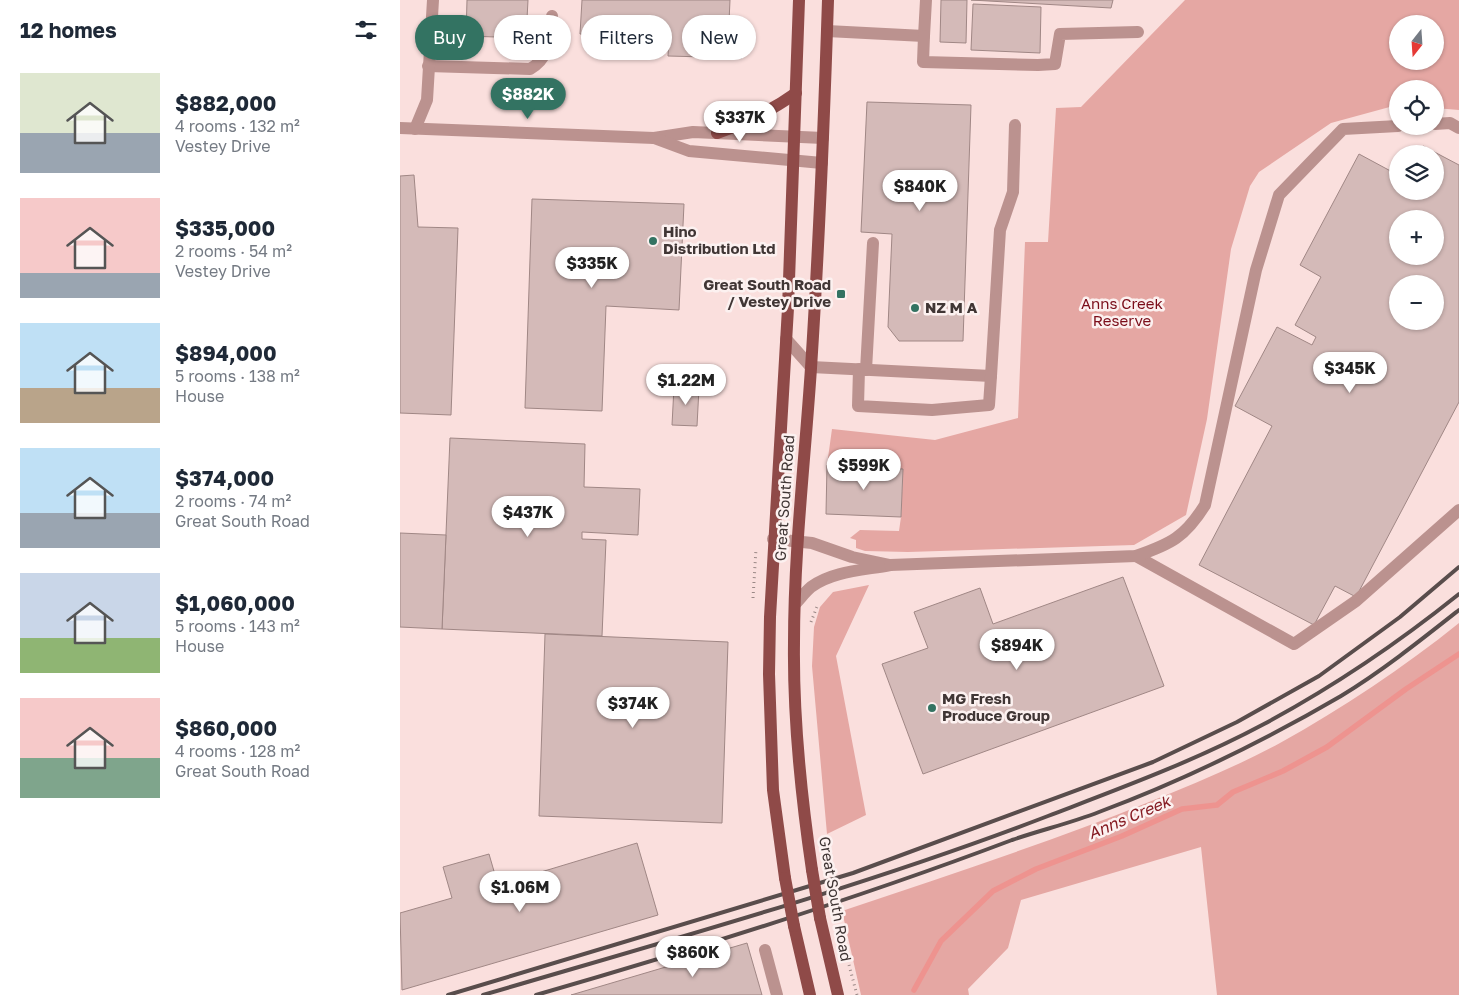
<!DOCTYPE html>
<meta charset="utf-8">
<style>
body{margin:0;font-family:"Golos Text",sans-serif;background:#f6f6f7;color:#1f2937;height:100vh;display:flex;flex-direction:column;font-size:19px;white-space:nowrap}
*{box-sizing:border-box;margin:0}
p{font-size:16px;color:#747a83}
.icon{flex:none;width:28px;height:28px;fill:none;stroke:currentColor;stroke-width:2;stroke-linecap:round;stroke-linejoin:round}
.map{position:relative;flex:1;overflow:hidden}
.sheet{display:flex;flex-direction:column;background:#fff;width:400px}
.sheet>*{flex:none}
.guide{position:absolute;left:15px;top:15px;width:475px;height:45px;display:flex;gap:10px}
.needle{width:32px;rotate:197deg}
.fabs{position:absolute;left:989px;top:15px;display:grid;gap:10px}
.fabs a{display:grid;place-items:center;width:55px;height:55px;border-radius:50%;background:#fff;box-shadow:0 1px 4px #0004;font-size:25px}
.price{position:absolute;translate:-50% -42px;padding:0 11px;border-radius:18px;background:#fff;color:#222;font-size:16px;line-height:32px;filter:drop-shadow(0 1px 2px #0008)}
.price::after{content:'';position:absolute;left:50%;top:30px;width:15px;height:11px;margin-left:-8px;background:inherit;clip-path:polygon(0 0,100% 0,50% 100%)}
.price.selected{background:#337362;color:#fff}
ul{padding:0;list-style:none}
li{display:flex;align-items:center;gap:15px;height:125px;padding:0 20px}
li span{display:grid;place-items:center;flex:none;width:140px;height:100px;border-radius:0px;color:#555}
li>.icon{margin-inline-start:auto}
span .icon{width:60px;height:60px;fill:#fffc;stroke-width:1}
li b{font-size:21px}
h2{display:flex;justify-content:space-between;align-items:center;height:60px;padding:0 20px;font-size:21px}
.pill{padding:0 18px;border-radius:22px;background:#fff;box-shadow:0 1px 4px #0004;font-size:18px;line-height:45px}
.pill.selected{background:#337362;color:#fff}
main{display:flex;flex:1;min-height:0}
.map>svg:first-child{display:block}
.green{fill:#e5a7a3;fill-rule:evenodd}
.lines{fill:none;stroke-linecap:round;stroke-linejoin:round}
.stream{stroke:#ee938f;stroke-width:5.5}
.building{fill:#d4bab8;stroke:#a08785;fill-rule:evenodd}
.path{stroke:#9a8886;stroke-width:3;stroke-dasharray:1 4;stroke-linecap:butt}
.minor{stroke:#bb928f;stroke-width:12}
.major{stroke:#8f4a48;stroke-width:12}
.rail{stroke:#594d4c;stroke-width:4}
.major-bridge{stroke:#8f4a48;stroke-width:12}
.poi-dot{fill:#337362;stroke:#fcf1f0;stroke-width:2}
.labels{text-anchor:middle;stroke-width:5;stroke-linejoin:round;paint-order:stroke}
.poi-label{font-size:15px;font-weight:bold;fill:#403635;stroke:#fcf1f0;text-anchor:start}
.park-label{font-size:15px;fill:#7b0d19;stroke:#fcf1f0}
.street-label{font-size:15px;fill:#403635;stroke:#fcf1f0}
.water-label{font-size:16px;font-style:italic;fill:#851b22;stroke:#fcf1f0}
</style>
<main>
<section class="sheet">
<h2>12 homes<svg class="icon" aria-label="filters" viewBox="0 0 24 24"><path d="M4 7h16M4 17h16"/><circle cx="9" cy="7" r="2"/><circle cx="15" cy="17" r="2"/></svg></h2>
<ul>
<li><span style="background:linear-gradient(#dfe7d0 60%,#9aa5b1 0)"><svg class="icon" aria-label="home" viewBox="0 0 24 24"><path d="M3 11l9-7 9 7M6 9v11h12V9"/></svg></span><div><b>$882,000</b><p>4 rooms · 132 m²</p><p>Vestey Drive</p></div></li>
<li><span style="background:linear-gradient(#f6c9c9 75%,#9aa5b1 0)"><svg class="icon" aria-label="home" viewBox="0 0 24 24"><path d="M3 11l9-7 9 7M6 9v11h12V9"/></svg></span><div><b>$335,000</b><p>2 rooms · 54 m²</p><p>Vestey Drive</p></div></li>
<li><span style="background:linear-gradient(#bfe0f5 65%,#b9a48a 0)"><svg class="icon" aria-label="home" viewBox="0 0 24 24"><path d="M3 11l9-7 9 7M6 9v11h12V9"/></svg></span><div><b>$894,000</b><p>5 rooms · 138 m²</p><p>House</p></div></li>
<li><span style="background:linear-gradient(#bfe0f5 65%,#9aa5b1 0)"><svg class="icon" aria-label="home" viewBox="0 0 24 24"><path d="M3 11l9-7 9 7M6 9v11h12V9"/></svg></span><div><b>$374,000</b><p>2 rooms · 74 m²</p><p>Great South Road</p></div></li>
<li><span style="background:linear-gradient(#c9d6e8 65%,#8fb573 0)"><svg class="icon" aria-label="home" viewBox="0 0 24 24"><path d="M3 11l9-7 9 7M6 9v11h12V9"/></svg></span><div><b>$1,060,000</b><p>5 rooms · 143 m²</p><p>House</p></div></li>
<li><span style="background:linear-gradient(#f6c9c9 60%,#7fa58c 0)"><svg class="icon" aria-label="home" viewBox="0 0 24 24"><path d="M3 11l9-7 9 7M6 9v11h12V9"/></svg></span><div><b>$860,000</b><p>4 rooms · 128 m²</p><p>Great South Road</p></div></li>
</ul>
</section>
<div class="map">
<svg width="1059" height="995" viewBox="0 0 1059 995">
<rect width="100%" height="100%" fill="#fadfdd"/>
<!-- green -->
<g class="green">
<path d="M 785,0 L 1059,0 L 1059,110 L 1035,108 L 1035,89 L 998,89 L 997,105 L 931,123 L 859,172 L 850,186 L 831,249 L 807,419 L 786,515 L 734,545 L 508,552 L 465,551 L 456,548 L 456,540 L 450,538 L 460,530 L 499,531 L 501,517 L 503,469 L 427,465 L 432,429 L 535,440 L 618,418 L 625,242 L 648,242 L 656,108 L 681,107 ZM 998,24 L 1035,24 L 1035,61 L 998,61 Z"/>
<path d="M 469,585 L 436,656 L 466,815 L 427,834 L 412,666 L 414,627 L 420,607 L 433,592 Z"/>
<path d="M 1059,623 L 1059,995 L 817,995 L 801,847 L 621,900 L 608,948 L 568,989 L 569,995 L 461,995 L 442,911 C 545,876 648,843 749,802 C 793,784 838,766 880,743 C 943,708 1003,668 1059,623 Z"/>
</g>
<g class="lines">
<!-- stream -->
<path class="stream" d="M 514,990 L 541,941 L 593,891 L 636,869 L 722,836 L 782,809 L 817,805 L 833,792 L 883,771 L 927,747 L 1006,689 L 1059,654"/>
</g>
<!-- building -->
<g class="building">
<path d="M 67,0 L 128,0 L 126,38 L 66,36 Z"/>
<path d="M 182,0 L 330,0 L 329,22 L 344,23 L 342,58 L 268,56 L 269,37 L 180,34 Z"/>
<path d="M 541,0 L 567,0 L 566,43 L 540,42 Z"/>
<path d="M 571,0 L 713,0 L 711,8 Z"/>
<path d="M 573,4 L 641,7 L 640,53 L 571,50 Z"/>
<path d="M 467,102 L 571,105 L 563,341 L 499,341 L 488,327 L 492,234 L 461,232 Z"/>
<path d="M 1023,146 L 1059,165 L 1059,402 L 956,597 L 935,586 L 914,625 L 799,565 L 872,426 L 835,406 L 877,327 L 912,345 L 916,337 L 895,325 L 921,277 L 900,265 L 959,154 L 998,175 L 998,191 L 1035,191 L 1035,154 L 1019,154 ZM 998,219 L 1035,219 L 1035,256 L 998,256 ZM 998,284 L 1035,284 L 1035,321 L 998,321 Z"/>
<path d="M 14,175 L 18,227 L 58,228 L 51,415 L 0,413 L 0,176 Z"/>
<path d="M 132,199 L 284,204 L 279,310 L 206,306 L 202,411 L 125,408 Z"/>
<path d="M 274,387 L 299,388 L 297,426 L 272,425 Z"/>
<path d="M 50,438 L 185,444 L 184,487 L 240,489 L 238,535 L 182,532 L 182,539 L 206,540 L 202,636 L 42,629 Z"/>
<path d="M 427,465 L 503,469 L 501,517 L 426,514 Z"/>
<path d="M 0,533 L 46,535 L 42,629 L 0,627 Z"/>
<path d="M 723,577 L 764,686 L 523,774 L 482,664 L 528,648 L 514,612 L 580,588 L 593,624 Z"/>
<path d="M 145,634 L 328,642 L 322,823 L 139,816 Z"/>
<path d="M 237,843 L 258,915 L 2,990 L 0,913 L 52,898 L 43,867 L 89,854 L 98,885 Z"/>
<path d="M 347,943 L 362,995 L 171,995 Z"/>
</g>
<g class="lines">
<!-- path -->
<g class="path">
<path d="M 353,598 L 356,549"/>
<path d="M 411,622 L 418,604"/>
<path d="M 449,965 L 457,995"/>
</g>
<!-- minor -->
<g class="minor">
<path d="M 427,31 L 524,36 L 526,0"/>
<path d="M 524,36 L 523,62 L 638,65 L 655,64 L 660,34 L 738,32"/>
<path d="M 28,66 L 130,69 C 151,57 149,38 152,16"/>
<path d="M 1035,124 L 1050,123 L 1059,128"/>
<path d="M 0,128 L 254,138 L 293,132 L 423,138"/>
<path d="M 15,129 L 27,100 L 33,0"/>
<path d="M 254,138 L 289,151 L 422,163"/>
<path d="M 386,339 L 411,367 L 591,376 L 600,230 L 613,192 L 615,125"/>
<path d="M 459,369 L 458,406 L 532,410 L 589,405 L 591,376"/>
<path d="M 466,370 L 473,243"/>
<path d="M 373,539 L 412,543 L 452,557 L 490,565 C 465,570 432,571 411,587 C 405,592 400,599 395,604"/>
<path d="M 736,556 L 894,644 L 956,601 L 1059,510"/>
<path d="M 490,565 L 736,556 C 771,544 785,537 805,505 L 856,270 L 879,195 L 943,129 L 998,126"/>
<path d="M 365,950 L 377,995"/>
</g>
<!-- major -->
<g class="major">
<path d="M 317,133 C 346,123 371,111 396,93"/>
<path d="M 412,870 C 401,795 393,719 394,643 C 394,551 405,459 411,368 C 419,245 424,123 428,0"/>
<path d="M 385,878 L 373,790 L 369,674 L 370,617 L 388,308 L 399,0"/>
<path d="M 420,918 L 438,995"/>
<path d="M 394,926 L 410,995"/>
</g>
<!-- rail -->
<g class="rail">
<path d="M 48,995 L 453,873 L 753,762 L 837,722 L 919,676 L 1000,617 L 1059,567"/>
<path d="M 83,995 C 273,939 463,887 648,816 C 721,788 795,761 864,724 C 933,687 998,643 1059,594"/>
<path d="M 136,995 C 296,949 456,899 612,840 C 641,830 671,823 699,812 C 782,781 864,741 941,696 C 982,671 1021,640 1059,610"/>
</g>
<!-- major-bridge -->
<g class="major-bridge">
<path d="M 412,870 L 420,918"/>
<path d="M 385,878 L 394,926"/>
</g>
</g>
<!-- markers -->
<g class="poi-dot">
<circle cx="253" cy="241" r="5"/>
<rect x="436" y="289" width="10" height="10" rx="2.5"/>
<circle cx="515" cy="308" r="5"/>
<circle cx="532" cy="708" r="5"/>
</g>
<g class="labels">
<!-- poi labels -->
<g class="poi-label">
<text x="263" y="237">Hino<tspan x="263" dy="17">Distribution Ltd</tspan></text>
<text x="431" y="290" text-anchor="end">Great South Road<tspan x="431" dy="17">/ Vestey Drive</tspan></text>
<text x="525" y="313">NZ M A</text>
<text x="542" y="704">MG Fresh<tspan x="542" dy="17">Produce Group</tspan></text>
</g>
<!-- park labels -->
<g class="park-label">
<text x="722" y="309">Anns Creek<tspan x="722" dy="17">Reserve</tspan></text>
</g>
<!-- street labels -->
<g class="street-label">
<text transform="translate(385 498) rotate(-86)" y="5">Great South Road</text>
<text transform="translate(435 899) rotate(80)" y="5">Great South Road</text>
</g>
<!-- water labels -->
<g class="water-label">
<text transform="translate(729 817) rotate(-23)" y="6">Anns Creek</text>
</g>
</g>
</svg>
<div class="fabs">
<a><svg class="needle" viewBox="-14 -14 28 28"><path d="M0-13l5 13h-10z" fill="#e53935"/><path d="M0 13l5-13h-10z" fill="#747a83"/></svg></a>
<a><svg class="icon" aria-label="locate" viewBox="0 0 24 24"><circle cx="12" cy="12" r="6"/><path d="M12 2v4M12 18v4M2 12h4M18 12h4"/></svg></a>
<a><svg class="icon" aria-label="layers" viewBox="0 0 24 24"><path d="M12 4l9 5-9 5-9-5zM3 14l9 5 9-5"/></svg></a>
<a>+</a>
<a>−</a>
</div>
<b class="price selected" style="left:128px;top:120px">$882K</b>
<b class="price" style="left:340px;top:143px">$337K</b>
<b class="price" style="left:520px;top:212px">$840K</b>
<b class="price" style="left:192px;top:289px">$335K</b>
<b class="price" style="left:950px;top:394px">$345K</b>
<b class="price" style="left:286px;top:406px">$1.22M</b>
<b class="price" style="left:464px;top:491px">$599K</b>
<b class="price" style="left:128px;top:538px">$437K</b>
<b class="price" style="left:617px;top:671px">$894K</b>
<b class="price" style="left:233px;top:729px">$374K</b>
<b class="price" style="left:120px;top:913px">$1.06M</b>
<b class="price" style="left:293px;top:978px">$860K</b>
<div class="guide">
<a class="pill selected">Buy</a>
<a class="pill">Rent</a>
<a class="pill">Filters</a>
<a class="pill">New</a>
</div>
</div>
</main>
